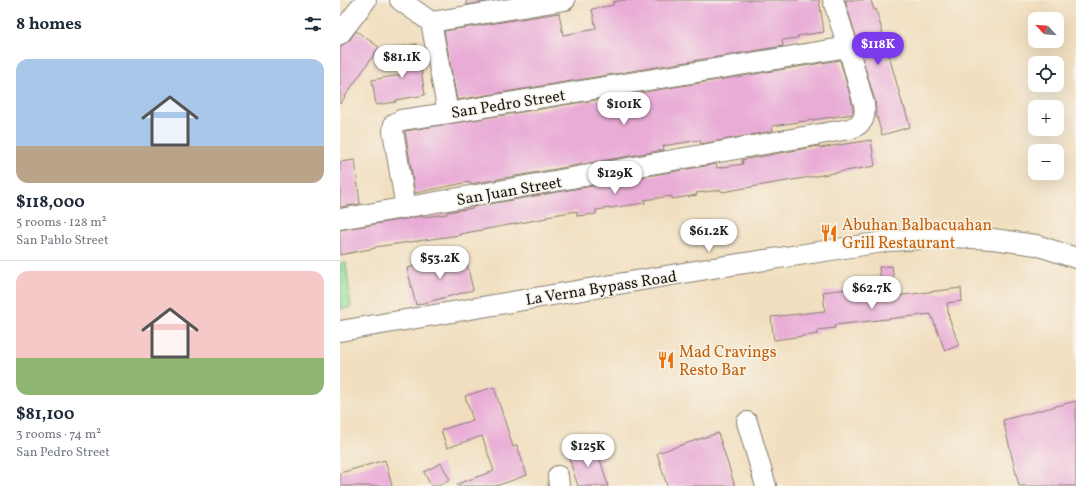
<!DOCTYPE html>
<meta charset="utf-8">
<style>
body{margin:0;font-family:Vollkorn,serif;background:#f6f6f7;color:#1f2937;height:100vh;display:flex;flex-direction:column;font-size:15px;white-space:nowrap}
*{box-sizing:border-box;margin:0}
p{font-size:13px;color:#747a83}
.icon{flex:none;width:22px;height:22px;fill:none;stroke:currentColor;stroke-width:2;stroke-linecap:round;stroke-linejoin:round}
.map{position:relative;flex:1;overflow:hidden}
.details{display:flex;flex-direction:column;background:#fff;width:340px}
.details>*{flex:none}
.needle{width:26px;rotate:296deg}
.tools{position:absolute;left:688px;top:12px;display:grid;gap:8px}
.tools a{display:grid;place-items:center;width:36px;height:36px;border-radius:8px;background:#fff;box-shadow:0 4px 16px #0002;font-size:20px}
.price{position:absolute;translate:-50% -34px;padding:0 9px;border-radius:14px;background:#fff;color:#222;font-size:13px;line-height:26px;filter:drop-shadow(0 1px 2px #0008)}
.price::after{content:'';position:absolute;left:50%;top:24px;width:12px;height:9px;margin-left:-6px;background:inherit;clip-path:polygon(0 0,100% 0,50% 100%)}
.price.current{background:#7c3aed;color:#fff}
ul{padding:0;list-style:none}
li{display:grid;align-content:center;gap:8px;height:212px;padding:0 16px}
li+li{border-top:1px solid #e0e1e3}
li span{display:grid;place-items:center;height:124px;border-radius:12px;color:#555}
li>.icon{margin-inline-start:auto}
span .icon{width:72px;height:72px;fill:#fffc;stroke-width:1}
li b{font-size:17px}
h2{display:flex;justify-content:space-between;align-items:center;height:48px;padding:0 16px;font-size:17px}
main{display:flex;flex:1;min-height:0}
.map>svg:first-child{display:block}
.green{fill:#92de9b;stroke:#577d5c}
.building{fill:#e9acd7}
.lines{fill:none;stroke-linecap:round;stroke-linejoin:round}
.minor-casing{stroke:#867d6d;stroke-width:22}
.minor{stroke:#fff;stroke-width:20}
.labels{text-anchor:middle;stroke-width:3;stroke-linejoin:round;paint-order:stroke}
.street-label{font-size:16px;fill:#1c1c1c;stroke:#f7f3e8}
.food-label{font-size:16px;fill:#c56008;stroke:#f7f3e8;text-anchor:start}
</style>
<main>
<section class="details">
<h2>8 homes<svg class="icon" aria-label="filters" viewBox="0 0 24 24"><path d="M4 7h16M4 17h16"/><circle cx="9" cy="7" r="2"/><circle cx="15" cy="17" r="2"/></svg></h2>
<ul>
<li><span style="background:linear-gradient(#a9c7e8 70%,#b9a48a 0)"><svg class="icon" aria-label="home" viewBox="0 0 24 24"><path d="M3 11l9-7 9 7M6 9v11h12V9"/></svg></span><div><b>$118,000</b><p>5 rooms · 128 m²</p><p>San Pablo Street</p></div></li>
<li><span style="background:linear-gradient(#f6c9c9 70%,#8fb573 0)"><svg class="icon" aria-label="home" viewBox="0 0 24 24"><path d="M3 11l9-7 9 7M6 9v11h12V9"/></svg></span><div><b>$81,100</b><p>3 rooms · 74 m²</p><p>San Pedro Street</p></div></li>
</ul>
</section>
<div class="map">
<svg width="736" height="486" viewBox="0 0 736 486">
<rect width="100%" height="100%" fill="#f7f3e8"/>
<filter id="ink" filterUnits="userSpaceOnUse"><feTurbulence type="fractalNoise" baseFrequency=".025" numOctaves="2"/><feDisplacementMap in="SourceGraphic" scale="8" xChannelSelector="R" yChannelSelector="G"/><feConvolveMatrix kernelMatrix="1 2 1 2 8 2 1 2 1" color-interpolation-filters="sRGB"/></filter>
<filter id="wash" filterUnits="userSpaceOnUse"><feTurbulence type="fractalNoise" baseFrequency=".012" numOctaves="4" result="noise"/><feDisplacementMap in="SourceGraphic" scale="16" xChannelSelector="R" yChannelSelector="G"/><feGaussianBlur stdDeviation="0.9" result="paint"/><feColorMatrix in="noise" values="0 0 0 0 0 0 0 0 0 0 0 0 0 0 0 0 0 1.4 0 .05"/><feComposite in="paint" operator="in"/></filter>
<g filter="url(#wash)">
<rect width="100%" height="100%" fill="#f1debe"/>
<!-- green -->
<path class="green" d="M 6,262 L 11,307 L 0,309 L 0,263 Z"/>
<g id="blocks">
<!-- building -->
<g class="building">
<path d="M 126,0 L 154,0 L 127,5 Z"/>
<path d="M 283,0 L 479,0 L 484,32 L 457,36 L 458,38 L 442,40 L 443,46 L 117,100 L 104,31 L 219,13 L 223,35 L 256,29 L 252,9 L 273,5 L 273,2 Z"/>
<path d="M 505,0 L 531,0 L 534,10 L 536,9 L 563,106 L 564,106 L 570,127 L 542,135 L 536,114 L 535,101 Z"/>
<path d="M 16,31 L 39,47 L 0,104 L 0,48 L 2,45 L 9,41 Z"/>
<path d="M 77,44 L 85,95 L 56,100 L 56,102 L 36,105 L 32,80 L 60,75 L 55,48 Z"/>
<path d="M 500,60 L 513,106 L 513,114 L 432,126 L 433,131 L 361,144 L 360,140 L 335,144 L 323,146 L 324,150 L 130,184 L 129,182 L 75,193 L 65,131 Z"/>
<path d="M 531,140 L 535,166 L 382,192 L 381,190 L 356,193 L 357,195 L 332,199 L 332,196 L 304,200 L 305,203 L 256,210 L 256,214 L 237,216 L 237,211 L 207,216 L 207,218 L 120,234 L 120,235 L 35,247 L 35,248 L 0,255 L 0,230 L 82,216 L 82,217 L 107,214 L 107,212 L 133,208 L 133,207 L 376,164 L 377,168 L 403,164 L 402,160 L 479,146 L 480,148 Z"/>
<path d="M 15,160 L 20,204 L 0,207 L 0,162 Z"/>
<path d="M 125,255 L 133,290 L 76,305 L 67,268 Z"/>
<path d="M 552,266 L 556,296 L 621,288 L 622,301 L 607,303 L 609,318 L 619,345 L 605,351 L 591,314 L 495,325 L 495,328 L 478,330 L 478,334 L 434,340 L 431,317 L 485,311 L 483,292 L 541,285 L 539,267 Z"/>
<path d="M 154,387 L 173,447 L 177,445 L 187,475 L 156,486 L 118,486 L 117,484 L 154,471 L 142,436 L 107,448 L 101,430 L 133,420 L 125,396 Z"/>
<path d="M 736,401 L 736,486 L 679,486 L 663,420 Z"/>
<path d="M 378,433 L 395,486 L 327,486 L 317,453 Z"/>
<path d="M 256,446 L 268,486 L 238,486 L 228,455 Z"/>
<path d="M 45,460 L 52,486 L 0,486 L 0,473 Z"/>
<path d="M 101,463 L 110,480 L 98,486 L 91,486 L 84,472 Z"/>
</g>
</g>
</g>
<g filter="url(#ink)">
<use href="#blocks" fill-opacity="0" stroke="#867d6d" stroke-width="1"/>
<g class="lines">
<!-- minor casing -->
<g class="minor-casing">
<g id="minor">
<path d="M 60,0 L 91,22 L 225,0"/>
<path d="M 91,22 L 108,113"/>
<path d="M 0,34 L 26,0"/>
<path d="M 66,208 L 53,131 L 54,124 L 61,120 L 108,113 L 508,47"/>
<path d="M 0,219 L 509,129 C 523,124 526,119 524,104 L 508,47 L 493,0"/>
<path d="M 0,331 L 373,268 L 550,241 L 613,237 L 653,239 L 696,245 L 736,258"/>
<path d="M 407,422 L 426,486"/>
<path d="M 218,476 L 219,486"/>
</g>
</g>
<!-- minor -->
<use href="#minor" class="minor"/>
</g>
</g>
<!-- icons -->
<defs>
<g id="restaurant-bare" transform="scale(1.38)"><path d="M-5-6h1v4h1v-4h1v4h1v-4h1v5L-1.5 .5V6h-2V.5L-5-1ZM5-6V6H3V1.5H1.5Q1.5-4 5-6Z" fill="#e8710a" stroke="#f7f3e8" stroke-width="2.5" paint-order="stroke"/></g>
</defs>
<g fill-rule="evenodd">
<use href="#restaurant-bare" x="489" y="233"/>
<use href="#restaurant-bare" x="326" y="360"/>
</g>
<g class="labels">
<!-- street labels -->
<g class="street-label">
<text transform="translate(168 103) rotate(-9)" y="6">San Pedro Street</text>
<text transform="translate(169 190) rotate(-10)" y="6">San Juan Street</text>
<text transform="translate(261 287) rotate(-9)" y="6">La Verna Bypass Road</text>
</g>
<!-- food labels -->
<g class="food-label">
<text x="502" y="230">Abuhan Balbacuahan<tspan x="502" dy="18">Grill Restaurant</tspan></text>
<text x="339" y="357">Mad Cravings<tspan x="339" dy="18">Resto Bar</tspan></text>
</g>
</g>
</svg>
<div class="tools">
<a><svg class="needle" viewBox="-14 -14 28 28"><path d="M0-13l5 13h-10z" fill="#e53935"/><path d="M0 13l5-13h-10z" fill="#747a83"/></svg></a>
<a><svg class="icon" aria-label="locate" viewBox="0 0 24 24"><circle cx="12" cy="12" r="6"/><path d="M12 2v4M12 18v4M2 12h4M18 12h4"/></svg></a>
<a>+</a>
<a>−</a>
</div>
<b class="price current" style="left:538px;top:66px">$118K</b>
<b class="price" style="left:62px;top:79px">$81.1K</b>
<b class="price" style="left:284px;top:126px">$101K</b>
<b class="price" style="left:275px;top:195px">$129K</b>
<b class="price" style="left:369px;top:253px">$61.2K</b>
<b class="price" style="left:100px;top:280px">$53.2K</b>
<b class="price" style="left:532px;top:310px">$62.7K</b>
<b class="price" style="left:248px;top:468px">$125K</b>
</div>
</main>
